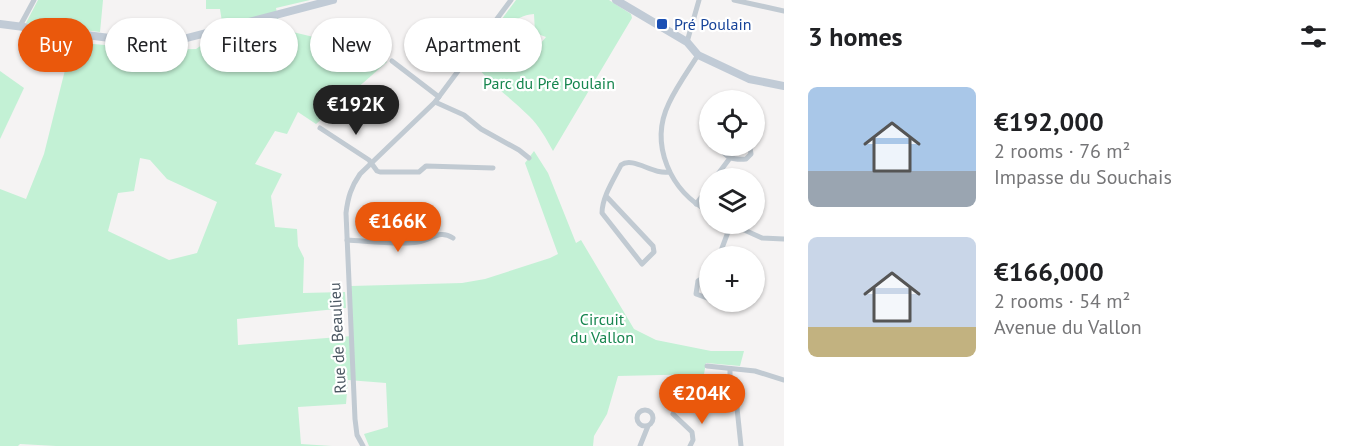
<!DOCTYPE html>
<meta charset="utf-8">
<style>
body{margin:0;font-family:"PT Sans",sans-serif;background:#f2f2f2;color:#202124;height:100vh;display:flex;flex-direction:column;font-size:22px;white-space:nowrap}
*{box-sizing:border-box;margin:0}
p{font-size:20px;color:#757577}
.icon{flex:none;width:33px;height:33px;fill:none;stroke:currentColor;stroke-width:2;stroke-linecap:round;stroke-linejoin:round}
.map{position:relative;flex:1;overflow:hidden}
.sheet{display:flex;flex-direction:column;background:#fff;width:570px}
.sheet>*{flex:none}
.hud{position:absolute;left:18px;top:18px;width:570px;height:54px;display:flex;gap:12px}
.tools{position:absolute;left:699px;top:90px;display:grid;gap:12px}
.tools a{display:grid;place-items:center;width:66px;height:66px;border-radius:50%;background:#fff;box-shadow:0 2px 4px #0004;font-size:30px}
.price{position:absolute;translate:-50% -51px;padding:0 14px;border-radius:21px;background:#ea580c;color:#fff;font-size:20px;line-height:39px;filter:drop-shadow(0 2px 3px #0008)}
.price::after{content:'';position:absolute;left:50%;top:36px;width:18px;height:14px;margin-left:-9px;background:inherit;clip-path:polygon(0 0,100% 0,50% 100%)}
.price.active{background:#222;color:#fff}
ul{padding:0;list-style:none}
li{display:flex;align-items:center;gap:18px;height:150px;padding:0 24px}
li span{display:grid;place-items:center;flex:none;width:168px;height:120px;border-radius:9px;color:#555}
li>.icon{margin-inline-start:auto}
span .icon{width:72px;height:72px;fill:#fffc;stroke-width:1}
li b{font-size:26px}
h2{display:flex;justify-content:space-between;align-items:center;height:72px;padding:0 24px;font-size:26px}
.chip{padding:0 21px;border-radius:27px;background:#fff;box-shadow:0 2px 4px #0004;font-size:21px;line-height:54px}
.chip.active{background:#ea580c;color:#fff}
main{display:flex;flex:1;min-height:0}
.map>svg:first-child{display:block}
.green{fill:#c3f1d5;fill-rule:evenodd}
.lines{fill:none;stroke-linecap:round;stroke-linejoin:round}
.minor{stroke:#c1cad2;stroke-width:5}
.secondary{stroke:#c1cbd6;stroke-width:8}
.transit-dot{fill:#1a4fb4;stroke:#fff;stroke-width:2}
.labels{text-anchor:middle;stroke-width:4.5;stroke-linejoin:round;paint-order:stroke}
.transit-label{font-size:16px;fill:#164399;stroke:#fff;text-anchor:start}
.park-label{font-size:16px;fill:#17864f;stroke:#fff}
.street-label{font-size:16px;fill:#4a5661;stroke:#fff}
</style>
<main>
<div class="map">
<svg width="784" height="446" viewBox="0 0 784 446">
<rect width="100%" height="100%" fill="#f5f3f3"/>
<!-- green -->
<g class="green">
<path d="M 38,0 L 103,0 L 100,32 L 26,23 Z"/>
<path d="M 206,0 L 310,0 L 276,8 L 280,29 L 360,48 L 372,51 L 387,62 L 316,124 L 298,112 L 287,134 L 275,131 L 255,164 L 282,174 L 271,196 L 275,227 L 297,229 L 298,246 L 304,258 L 303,293 L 345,292 L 346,308 L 237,319 L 238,345 L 352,336 L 351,286 L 462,283 L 485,279 L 550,258 L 558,254 L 525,163 L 534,151 L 548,173 L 576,243 L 581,240 L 634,329 L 656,340 L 711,351 L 744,351 L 740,366 L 706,363 L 704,374 L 618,376 L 607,414 L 594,436 L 593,446 L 369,446 L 364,434 L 388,427 L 386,383 L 348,380 L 346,404 L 298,407 L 301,444 L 332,446 L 56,446 L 20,444 L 18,446 L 0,446 L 0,189 L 26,199 L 44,154 L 72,42 L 158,50 L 196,49 L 212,38 L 224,35 L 220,9 L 206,9 ZM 140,158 L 150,160 L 167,179 L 217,202 L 197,253 L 169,260 L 108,231 L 118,193 L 134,191 Z"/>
<path d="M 516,0 L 609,0 L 631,14 L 632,18 L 553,151 C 546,138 539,126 529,116 C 508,95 489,84 471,59 L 482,43 L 486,42 L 491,45 L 489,48 L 511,64 L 523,54 L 526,54 L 527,49 L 533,43 L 540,44 L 546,37 L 535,33 L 534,14 C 517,15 508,26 497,38 L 499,41 L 492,37 L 493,31 Z"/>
<path d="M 0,71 L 24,88 L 0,139 Z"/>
</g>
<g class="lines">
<!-- minor -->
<g class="minor">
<path d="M 734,0 L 784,11"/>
<path d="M 20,26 L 34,0"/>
<path d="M 687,42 L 699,0"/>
<path d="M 698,55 C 688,71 677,86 669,103 C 649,144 670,192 710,212"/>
<path d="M 392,61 L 439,97"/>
<path d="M 435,102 L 464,115 L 481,129 L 519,150 L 529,158"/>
<path d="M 320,128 L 369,160 L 377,171 L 380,172 L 419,172 L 426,166 L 493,168"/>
<path d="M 720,146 C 725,158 733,160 746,159 L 751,154 L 750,148 L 747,146"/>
<path d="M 715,178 L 730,158"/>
<path d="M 606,196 L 653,246 L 654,252 L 642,264 L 602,213 C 602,197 614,179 621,165 C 633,156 653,175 669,172"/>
<path d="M 696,204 L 710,186"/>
<path d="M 731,224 L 762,238 L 784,239"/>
<path d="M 347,240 C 367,241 399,245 418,242 C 432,240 439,229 453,238"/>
<path d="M 719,256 L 731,224"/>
<path d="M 710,278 L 703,278 L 698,281 L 696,294 L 710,299"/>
<path d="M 718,302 L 721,302"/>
<path d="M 707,366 L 755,371 L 784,380"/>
<path d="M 730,369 L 730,390 L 737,408 L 741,446"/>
<circle cx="645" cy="418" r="8"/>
<path d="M 673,414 L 692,432 L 693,440 L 690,446"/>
<path d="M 363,446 L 357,435 L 355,419 L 346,213 C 348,197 351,187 360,174 L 435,102 L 511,0"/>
<path d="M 640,446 L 648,426"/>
</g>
<!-- secondary -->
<g class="secondary">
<path d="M 616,0 L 687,42 L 698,55 L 749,79 L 784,86"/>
<path d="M 0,24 L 141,42 L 183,39 L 333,0"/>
</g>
</g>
<!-- markers -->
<rect class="transit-dot" x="656" y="18" width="12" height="12" rx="3"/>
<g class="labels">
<!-- transit labels -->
<g class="transit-label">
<text x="674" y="30">Pré Poulain</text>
</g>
<!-- park labels -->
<g class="park-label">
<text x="549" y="89">Parc du Pré Poulain</text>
<text x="602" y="325">Circuit<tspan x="602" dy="18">du Vallon</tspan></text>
</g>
<!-- street labels -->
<g class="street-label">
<text transform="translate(337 338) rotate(-93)" y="6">Rue de Beaulieu</text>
</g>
</g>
</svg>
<div class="tools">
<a><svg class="icon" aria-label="locate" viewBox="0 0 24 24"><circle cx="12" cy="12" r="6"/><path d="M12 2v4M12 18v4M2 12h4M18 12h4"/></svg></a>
<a><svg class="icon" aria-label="layers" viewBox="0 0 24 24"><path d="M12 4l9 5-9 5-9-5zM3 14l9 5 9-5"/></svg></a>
<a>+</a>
</div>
<b class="price active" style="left:356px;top:136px">€192K</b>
<b class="price" style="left:398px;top:253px">€166K</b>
<b class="price" style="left:702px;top:425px">€204K</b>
<div class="hud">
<a class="chip active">Buy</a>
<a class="chip">Rent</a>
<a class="chip">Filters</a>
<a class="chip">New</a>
<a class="chip">Apartment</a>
</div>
</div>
<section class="sheet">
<h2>3 homes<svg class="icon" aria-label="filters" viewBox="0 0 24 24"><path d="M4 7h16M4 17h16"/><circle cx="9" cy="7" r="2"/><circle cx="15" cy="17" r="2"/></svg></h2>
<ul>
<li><span style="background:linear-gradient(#a9c7e8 70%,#9aa5b1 0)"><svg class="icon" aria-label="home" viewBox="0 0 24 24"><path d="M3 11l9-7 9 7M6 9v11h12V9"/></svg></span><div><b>€192,000</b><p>2 rooms · 76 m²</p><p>Impasse du Souchais</p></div></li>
<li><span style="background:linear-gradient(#c9d6e8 75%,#c2b280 0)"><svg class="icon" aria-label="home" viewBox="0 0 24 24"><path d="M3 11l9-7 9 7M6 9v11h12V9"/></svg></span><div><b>€166,000</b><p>2 rooms · 54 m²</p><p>Avenue du Vallon</p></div></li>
</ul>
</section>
</main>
